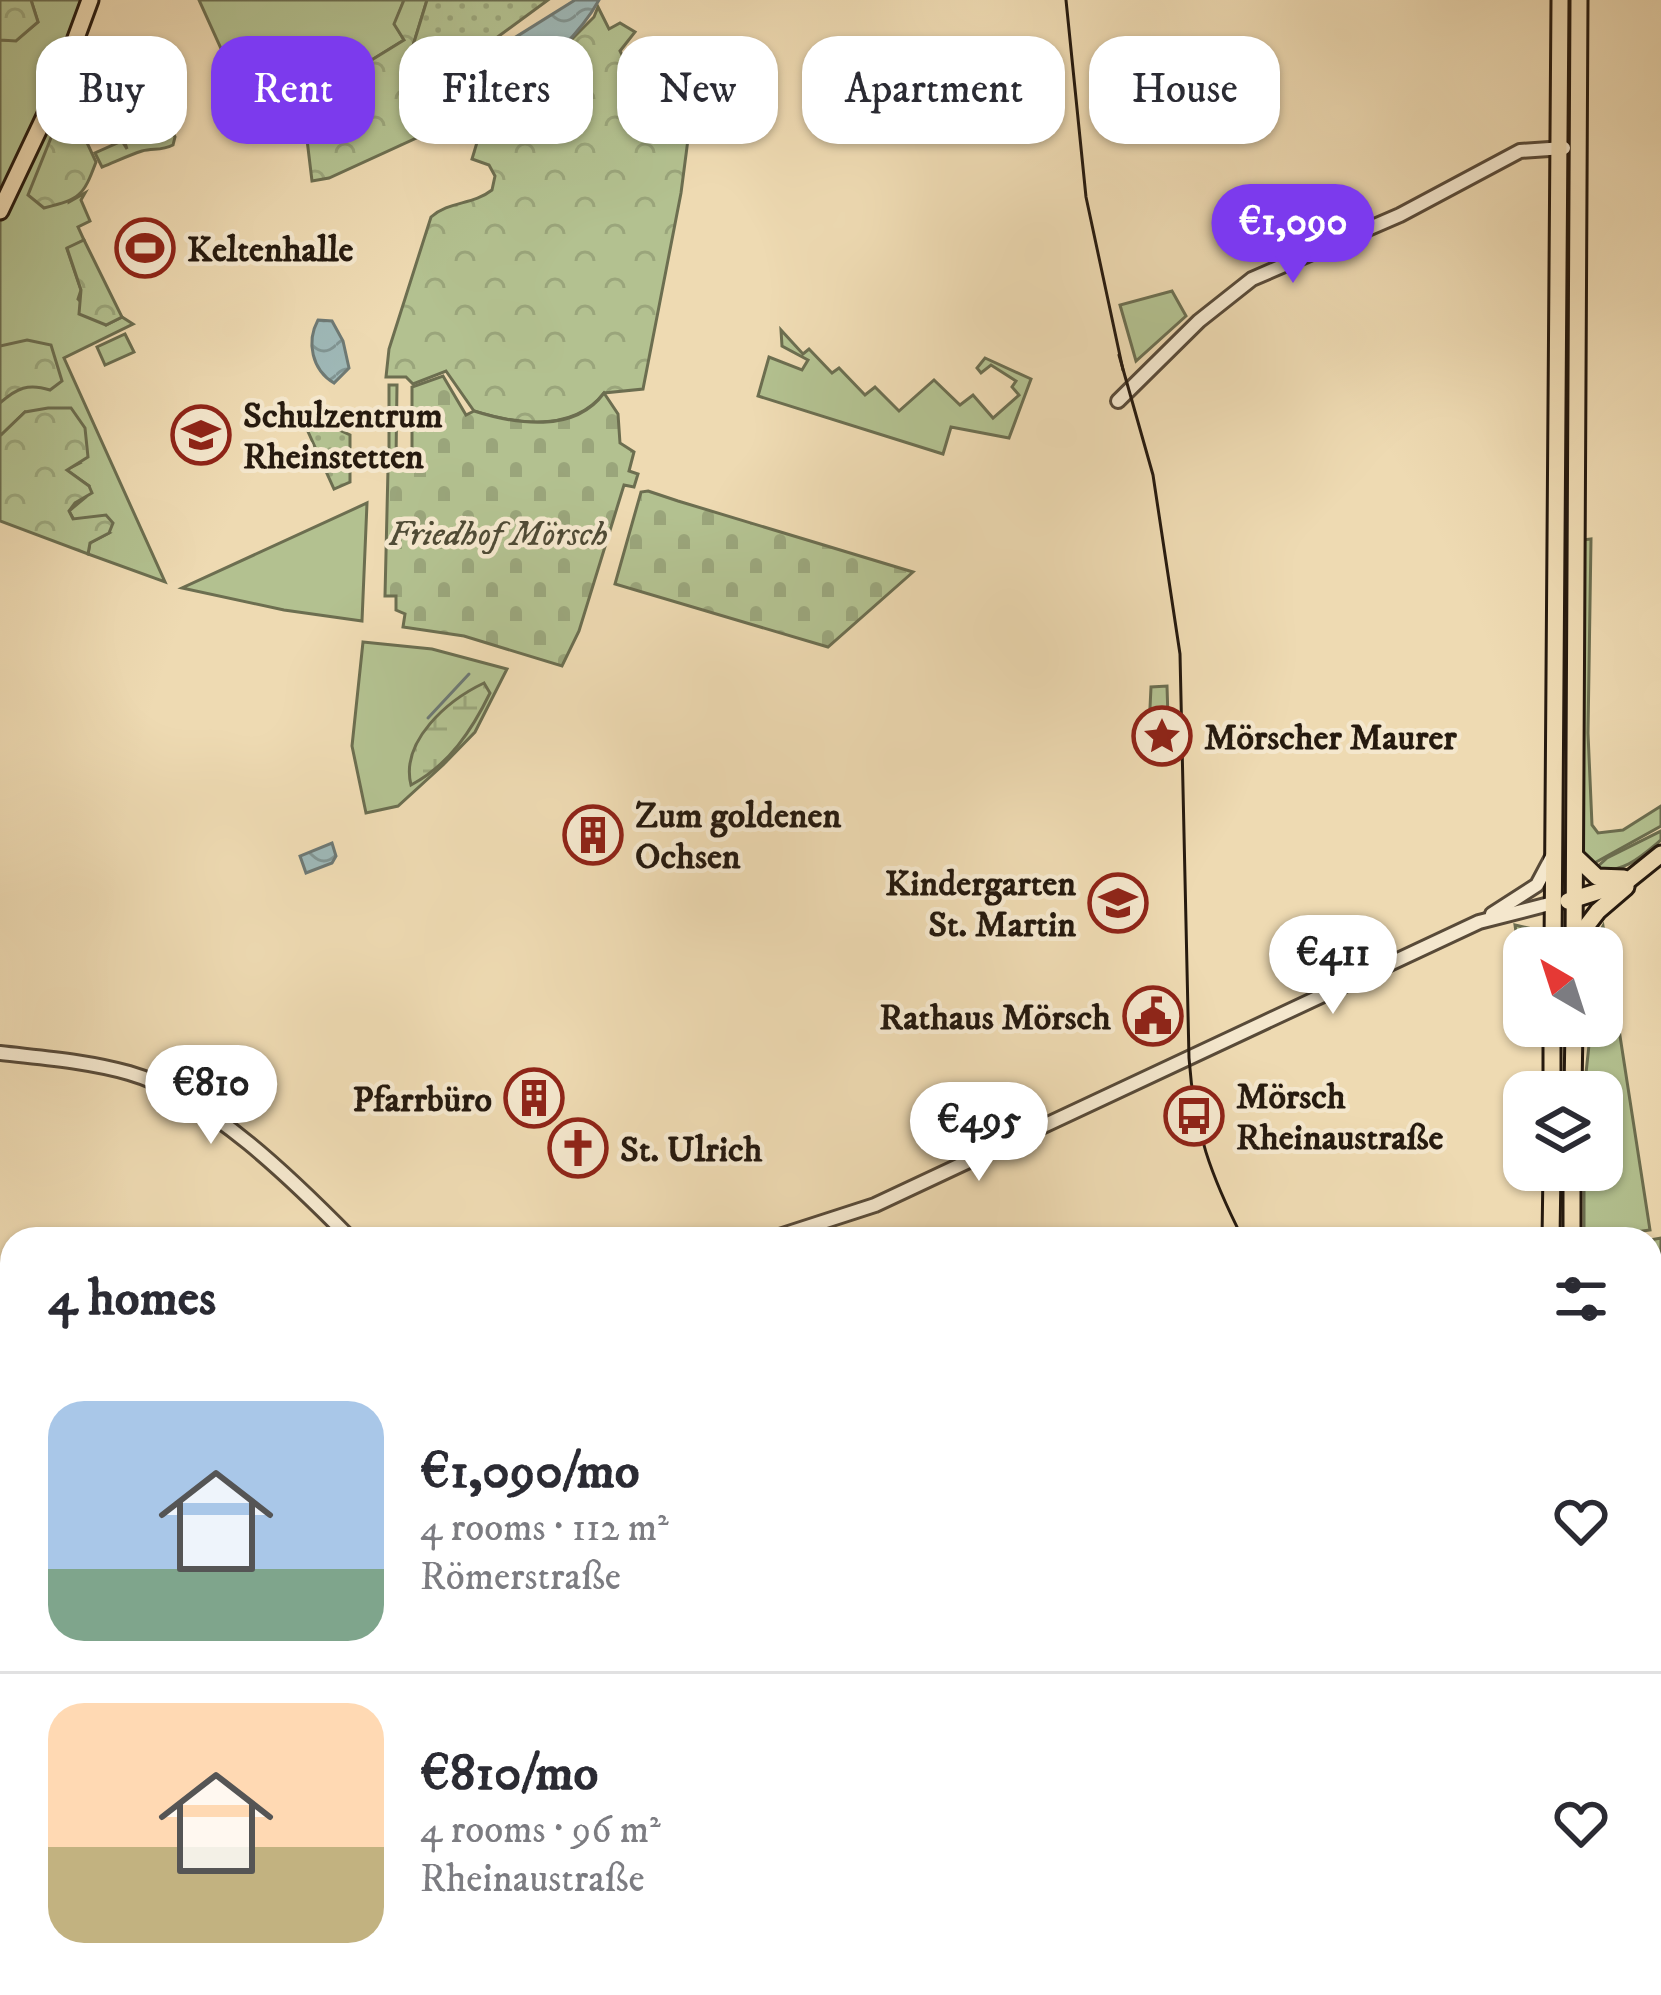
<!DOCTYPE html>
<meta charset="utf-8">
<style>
body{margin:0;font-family:"IM FELL DW Pica",serif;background:#f7f7f7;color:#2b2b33;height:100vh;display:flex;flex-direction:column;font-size:45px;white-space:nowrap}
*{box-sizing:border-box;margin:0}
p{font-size:39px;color:#7c7c81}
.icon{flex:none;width:66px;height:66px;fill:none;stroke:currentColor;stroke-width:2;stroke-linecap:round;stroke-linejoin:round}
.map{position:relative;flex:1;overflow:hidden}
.panel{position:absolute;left:0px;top:1227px;width:1662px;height:768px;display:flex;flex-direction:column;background:#fff;border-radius:36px 36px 0 0;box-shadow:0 3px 9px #0004}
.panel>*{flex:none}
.top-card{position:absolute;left:36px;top:36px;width:1590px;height:108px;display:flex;gap:24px}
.needle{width:78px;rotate:321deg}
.tools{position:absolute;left:1503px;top:927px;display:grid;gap:24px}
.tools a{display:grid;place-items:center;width:120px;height:120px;border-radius:24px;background:#fff;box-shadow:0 3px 9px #0004;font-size:60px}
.price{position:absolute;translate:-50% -102px;padding:0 27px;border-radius:42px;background:#fff;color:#222;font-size:39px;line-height:78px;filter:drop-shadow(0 3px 6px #0008)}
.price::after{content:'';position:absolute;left:50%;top:72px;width:36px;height:27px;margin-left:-18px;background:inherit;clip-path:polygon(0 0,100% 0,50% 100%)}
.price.active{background:#7c3aed;color:#fff}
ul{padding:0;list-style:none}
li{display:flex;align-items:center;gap:36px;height:300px;padding:0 48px}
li+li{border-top:3px solid #e1e1e2}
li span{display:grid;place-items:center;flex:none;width:336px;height:240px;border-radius:36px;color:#555}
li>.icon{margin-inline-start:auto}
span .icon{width:144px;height:144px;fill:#fffc;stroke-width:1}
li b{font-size:51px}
h2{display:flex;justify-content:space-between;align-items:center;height:144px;padding:0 48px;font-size:51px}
.chip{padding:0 42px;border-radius:36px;background:#fff;box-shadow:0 3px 9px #0004;font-size:42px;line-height:108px}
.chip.active{background:#7c3aed;color:#fff}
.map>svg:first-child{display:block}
.grass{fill:#b3c190;stroke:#6c6e50;stroke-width:3}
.forest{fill:url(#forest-crowns);stroke:#6c6e50;stroke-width:3}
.wetland{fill:url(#wetland-marsh);stroke:#6c6e50;stroke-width:3}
.cemetery{fill:url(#cemetery-stones);stroke:#6c6e50;stroke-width:3}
.garden{fill:url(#garden-dots);stroke:#6c6e50;stroke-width:3}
.water{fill:url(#water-waves);stroke:#6e7974;stroke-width:3}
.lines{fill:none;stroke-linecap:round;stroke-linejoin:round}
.stream{stroke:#6e7974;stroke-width:3}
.minor-casing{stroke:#584a38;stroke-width:18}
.major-casing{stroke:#261a0f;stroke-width:21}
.minor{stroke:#f4e7cd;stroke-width:12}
.major{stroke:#eedab2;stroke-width:15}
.tram{stroke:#261a0f;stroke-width:3}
.labels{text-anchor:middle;stroke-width:9;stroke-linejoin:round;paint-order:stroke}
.poi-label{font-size:36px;font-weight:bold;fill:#261a0f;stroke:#f4e7cd;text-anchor:start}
.park-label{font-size:36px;font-style:italic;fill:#504c36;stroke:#f4e7cd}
</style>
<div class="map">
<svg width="1661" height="1995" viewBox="0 0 1661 1995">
<defs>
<pattern id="forest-crowns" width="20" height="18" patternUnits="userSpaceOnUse" patternTransform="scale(3)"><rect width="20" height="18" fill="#b3c190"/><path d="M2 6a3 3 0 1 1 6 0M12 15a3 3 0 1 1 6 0" fill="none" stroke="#9aa57b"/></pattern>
<pattern id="wetland-marsh" width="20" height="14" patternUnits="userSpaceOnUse" patternTransform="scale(3)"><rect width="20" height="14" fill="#b3c190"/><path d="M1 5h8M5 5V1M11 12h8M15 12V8" fill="none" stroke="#9aa57b"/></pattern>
<pattern id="cemetery-stones" width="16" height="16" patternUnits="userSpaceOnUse" patternTransform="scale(3)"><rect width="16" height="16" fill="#b3c190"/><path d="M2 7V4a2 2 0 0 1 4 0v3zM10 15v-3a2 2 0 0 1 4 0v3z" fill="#9aa57b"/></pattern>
<pattern id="garden-dots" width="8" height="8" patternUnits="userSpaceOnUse" patternTransform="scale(3)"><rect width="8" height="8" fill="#b3c190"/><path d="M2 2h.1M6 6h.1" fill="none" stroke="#9aa57b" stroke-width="1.8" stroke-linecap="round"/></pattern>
<pattern id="water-waves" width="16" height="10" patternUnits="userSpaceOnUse" patternTransform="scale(3)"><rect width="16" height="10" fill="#9eb8b7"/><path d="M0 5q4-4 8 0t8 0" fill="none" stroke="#819593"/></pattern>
</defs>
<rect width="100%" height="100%" fill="#eedab2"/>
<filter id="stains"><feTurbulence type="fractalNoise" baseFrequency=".00167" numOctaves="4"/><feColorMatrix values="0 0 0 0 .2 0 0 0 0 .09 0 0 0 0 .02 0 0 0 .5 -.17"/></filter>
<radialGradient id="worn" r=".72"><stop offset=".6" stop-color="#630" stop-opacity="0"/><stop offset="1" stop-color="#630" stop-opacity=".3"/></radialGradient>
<!-- grass -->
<g class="grass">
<path d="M 31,0 L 81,0 L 45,97 L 0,194 L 0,40 L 16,40 L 38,22 Z"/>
<path d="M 199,0 L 404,0 L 395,24 L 404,40 L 349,74 L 279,96 L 233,75 Z"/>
<path d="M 65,87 L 71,108 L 63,109 L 69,202 L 85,193 L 81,200 L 90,221 L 78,227 L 84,240 L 67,249 L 81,290 L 78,299 L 106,325 L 122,317 L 133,324 L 64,358 L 165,582 L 88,554 L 90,543 L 109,533 L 74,520 L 69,511 L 86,497 L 89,486 L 66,470 L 80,463 L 25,412 L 0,436 L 0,402 L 16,389 L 34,385 L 0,346 L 0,218 Z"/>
<path d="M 150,99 L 159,119 L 129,132 L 121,113 Z"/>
<path d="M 167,120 L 175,137 L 173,145 C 161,151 153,148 142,151 C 127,156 117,161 102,167 L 95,153 L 122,141 L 127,149 L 124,140 Z"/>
<path d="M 1172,291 L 1186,316 L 1136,361 L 1120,305 Z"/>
<path d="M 781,330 L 803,354 L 809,349 L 832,373 L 839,368 L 865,395 L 875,387 L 899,411 L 934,380 L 960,405 L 973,395 L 993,418 L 1019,395 L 1012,387 L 1016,381 L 991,365 L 981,373 L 977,368 L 985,358 L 1031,379 L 1009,438 L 951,427 L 943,454 L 758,396 L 769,357 L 802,370 L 808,360 L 782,346 Z"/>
<path d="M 125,334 L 134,352 L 105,365 L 97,347 Z"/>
<path d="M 389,385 L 397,385 L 396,459 L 389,459 Z"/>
<path d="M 367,503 L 362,621 L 284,610 L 182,588 Z"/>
<path d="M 1591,539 L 1588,733 L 1592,825 L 1598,833 L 1623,830 L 1661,806 L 1661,826 L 1589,866 L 1581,852 L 1582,540 Z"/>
<path d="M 363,642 L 432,649 L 507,669 L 475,732 L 443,765 L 398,806 L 366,813 L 352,746 Z"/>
<path d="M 1167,686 L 1169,750 L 1148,750 L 1151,687 Z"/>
<path d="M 1661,831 L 1661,840 C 1642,856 1622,875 1595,869 L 1607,858 Z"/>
<path d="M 1515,925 L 1537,930 L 1542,948 L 1524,948 L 1524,990 Z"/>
<path d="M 1603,926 L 1650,1230 L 1584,1239 L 1584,1170 L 1602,1170 L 1602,1092 L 1584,1092 L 1591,1026 L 1602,1026 L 1602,948 L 1591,948 Z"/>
<path d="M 1661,1238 L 1661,1319 L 1650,1320 L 1650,1240 Z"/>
<path d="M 1661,1515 L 1661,1601 L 1650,1604 L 1650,1517 Z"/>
<path d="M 1661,1742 L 1661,1898 L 1650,1902 L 1650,1743 Z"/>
<path d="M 397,1983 L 452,1983 L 474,1995 L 416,1995 Z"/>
<path d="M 694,1983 L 1066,1983 L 1069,1995 L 697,1995 Z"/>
<path d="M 1157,1983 L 1226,1983 C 1184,1995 1141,1995 1098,1995 L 1097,1991 Z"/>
<path d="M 1328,1983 L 1362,1995 L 1264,1995 Z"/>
</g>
<!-- forest -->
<g class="forest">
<path d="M 0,0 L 31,0 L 38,22 L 16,41 L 0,40 Z"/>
<path d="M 404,0 L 427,0 L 411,52 L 449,123 L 329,178 L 312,181 L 301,90 L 349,74 L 404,40 L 394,24 Z"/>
<path d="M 598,7 L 609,29 L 620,23 L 635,32 L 620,51 L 638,86 L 690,124 L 681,193 L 643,389 L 604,393 C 573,433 516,424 474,411 L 446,371 L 413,384 L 406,377 L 386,377 L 389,349 L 431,217 C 449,201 473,205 492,190 L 495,176 L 489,165 L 472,159 L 484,119 L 567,44 L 594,17 Z"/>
<path d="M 63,108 L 71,108 L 96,162 C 83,197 80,199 44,208 L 28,195 Z"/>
<path d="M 84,240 L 122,317 L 106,325 L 79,314 L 81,290 L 67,248 Z"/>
<path d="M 27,340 L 51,345 L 62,381 L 50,390 C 28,383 17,388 0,403 L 0,346 Z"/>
<path d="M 48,408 L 71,408 L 85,428 L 88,457 L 67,470 L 89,486 L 92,493 L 75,503 L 69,511 L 73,519 L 106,515 L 113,523 L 109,533 L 90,543 L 88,554 L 0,521 L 0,436 L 25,412 Z"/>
</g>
<!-- wetland -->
<path class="wetland" d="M 484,683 L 490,693 C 472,730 449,765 411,785 C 400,741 448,700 484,683 Z"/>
<!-- cemetery -->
<g class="cemetery">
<path d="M 443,376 L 466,415 L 474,411 C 515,424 574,434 604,393 L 618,414 L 620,443 L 634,452 L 629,471 L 638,474 L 634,487 L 624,485 L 579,631 L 562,666 L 464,636 L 403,627 L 405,614 L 396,610 L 396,596 L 385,596 L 388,469 L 412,467 L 412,387 Z"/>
<path d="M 648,491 L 678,501 L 913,572 L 828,647 L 615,584 L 641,492 Z"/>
</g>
<!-- garden -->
<g class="garden">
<path d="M 427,0 L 548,0 L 462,63 L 451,92 L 440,108 L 411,52 Z"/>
<path d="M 313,418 L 350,435 L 350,482 L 334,489 L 305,425 Z"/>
</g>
<!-- water -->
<g class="water">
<path d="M 575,0 L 599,0 C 573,47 522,82 482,119 L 472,108 L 474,72 L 487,55 Z"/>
<path d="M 318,320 L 332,321 L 343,341 L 349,368 L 334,383 C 312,370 306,342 318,320 Z"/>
<path d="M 332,843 L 336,856 L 332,863 L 306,873 L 300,856 Z"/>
</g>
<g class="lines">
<!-- stream -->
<path class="stream" d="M 428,718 L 469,674"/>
<!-- minor casing -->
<g class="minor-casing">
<g id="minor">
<path d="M 1118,401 L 1199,321 L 1252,279 L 1400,215 L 1520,151 L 1564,148"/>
<path d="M 1492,914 L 1537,885 L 1553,855"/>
<path d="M 0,1053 C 43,1058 87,1061 129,1073 C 207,1095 295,1182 351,1239"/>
<path d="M 770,1239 L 875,1205 L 1479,922 L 1553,903"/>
</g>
</g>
<!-- major casing -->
<g class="major-casing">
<g id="major">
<path d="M 0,211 L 55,95 L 90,0"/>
<path d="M 1575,856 L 1597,877 L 1624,878"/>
<path d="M 1568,901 L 1625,883 L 1661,854"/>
<path d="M 1575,941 L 1598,911 L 1626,887"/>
<path d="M 1553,948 L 1560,0"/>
<path d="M 1574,948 L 1579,0"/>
<path d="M 1552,1092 L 1552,1026"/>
<path d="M 1573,1092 L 1574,1026"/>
<path d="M 1551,1239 L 1552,1170"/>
<path d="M 1572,1239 L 1572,1170"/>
<path d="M 1546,1995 L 1546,1983"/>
<path d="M 1567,1995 L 1567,1983"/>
</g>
</g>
<!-- minor -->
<use href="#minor" class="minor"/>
<!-- major -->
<use href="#major" class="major"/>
<!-- tram -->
<g class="tram">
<path d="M 1066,0 L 1086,197 L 1123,370"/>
<path d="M 1119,355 L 1153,475 L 1180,654 L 1189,1058 C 1194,1130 1211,1176 1243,1239"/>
<path d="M 478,1983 L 501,1995"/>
<path d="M 1529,1995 L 1529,1983"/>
</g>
</g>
<!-- icons -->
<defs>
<g id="stadium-ring" transform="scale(3)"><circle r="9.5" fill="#f4e7cd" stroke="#8f2418" stroke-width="1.5"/><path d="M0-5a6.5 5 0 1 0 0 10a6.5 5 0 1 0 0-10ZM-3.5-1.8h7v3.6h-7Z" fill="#8f2418"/></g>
<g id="school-ring" transform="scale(3)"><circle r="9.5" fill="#f4e7cd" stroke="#8f2418" stroke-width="1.5"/><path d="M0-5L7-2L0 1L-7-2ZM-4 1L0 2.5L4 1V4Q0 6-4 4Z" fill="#8f2418"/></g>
<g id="sight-ring" transform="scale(3)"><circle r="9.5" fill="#f4e7cd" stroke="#8f2418" stroke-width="1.5"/><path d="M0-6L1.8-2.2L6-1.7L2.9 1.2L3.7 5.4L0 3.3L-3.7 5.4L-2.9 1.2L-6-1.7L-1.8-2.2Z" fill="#8f2418"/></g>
<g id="building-ring" transform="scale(3)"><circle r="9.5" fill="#f4e7cd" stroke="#8f2418" stroke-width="1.5"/><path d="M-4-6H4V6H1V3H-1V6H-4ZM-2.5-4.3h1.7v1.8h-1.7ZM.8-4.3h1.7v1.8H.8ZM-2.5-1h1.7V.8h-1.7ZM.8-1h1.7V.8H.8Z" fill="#8f2418"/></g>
<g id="civic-ring" transform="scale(3)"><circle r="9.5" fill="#f4e7cd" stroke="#8f2418" stroke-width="1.5"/><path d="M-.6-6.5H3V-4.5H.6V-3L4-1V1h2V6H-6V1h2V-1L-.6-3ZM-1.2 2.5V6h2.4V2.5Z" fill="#8f2418"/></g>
<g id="bus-ring" transform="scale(3)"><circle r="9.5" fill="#f4e7cd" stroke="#8f2418" stroke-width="1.5"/><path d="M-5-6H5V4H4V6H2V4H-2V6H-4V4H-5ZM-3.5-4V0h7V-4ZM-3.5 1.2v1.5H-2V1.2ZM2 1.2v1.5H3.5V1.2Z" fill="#8f2418"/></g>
<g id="church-ring" transform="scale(3)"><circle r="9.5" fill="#f4e7cd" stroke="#8f2418" stroke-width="1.5"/><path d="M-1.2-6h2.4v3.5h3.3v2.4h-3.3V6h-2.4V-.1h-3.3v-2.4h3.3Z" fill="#8f2418"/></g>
</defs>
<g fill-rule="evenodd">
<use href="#stadium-ring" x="145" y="248"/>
<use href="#school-ring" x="201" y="435"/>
<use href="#sight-ring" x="1162" y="736"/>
<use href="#building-ring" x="593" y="835"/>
<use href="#school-ring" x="1118" y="903"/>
<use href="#civic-ring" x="1153" y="1016"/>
<use href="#building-ring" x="534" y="1098"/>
<use href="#bus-ring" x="1194" y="1116"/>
<use href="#church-ring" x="578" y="1148"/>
</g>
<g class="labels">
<!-- poi labels -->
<g class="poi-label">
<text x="187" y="261">Keltenhalle</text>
<text x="243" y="427">Schulzentrum<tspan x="243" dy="41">Rheinstetten</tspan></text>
<text x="1204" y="749">Mörscher Maurer</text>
<text x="635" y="827">Zum goldenen<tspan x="635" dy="41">Ochsen</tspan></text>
<text x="1076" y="895" text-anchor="end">Kindergarten<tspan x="1076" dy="41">St. Martin</tspan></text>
<text x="1111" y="1029" text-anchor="end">Rathaus Mörsch</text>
<text x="1236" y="1108">Mörsch<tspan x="1236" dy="41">Rheinaustraße</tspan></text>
<text x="492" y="1111" text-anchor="end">Pfarrbüro</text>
<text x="620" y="1161">St. Ulrich</text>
</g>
<!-- park labels -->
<g class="park-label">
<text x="498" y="545">Friedhof Mörsch</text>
</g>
</g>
<rect width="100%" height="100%" filter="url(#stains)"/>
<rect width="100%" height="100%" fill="url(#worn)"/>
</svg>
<div class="tools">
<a><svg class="needle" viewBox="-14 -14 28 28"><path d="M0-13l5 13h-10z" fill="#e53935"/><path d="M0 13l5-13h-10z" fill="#7c7c81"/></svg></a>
<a><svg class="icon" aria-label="layers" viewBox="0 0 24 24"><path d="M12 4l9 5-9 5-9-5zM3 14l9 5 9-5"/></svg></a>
</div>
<b class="price active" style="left:1293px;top:286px">€1,090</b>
<b class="price" style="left:1333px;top:1017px">€411</b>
<b class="price" style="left:211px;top:1147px">€810</b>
<b class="price" style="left:979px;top:1184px">€495</b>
<div class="top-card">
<a class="chip">Buy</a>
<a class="chip active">Rent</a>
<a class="chip">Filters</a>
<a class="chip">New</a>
<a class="chip">Apartment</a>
<a class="chip">House</a>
</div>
<section class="panel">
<h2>4 homes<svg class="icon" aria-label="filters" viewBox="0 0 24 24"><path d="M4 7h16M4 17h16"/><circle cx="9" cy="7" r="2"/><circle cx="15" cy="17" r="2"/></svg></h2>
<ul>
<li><span style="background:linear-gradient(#a9c7e8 70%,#7fa58c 0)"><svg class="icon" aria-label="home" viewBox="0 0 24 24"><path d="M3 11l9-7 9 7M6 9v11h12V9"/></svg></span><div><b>€1,090/mo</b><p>4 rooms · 112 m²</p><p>Römerstraße</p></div><svg class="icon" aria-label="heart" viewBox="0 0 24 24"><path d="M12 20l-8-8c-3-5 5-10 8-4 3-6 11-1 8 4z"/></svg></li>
<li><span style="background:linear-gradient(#ffd9b3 60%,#c2b280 0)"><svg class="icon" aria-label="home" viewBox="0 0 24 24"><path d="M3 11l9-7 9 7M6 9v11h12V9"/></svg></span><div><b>€810/mo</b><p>4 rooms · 96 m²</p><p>Rheinaustraße</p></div><svg class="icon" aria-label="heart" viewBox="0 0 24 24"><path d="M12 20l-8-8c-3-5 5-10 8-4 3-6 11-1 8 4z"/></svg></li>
</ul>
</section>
</div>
